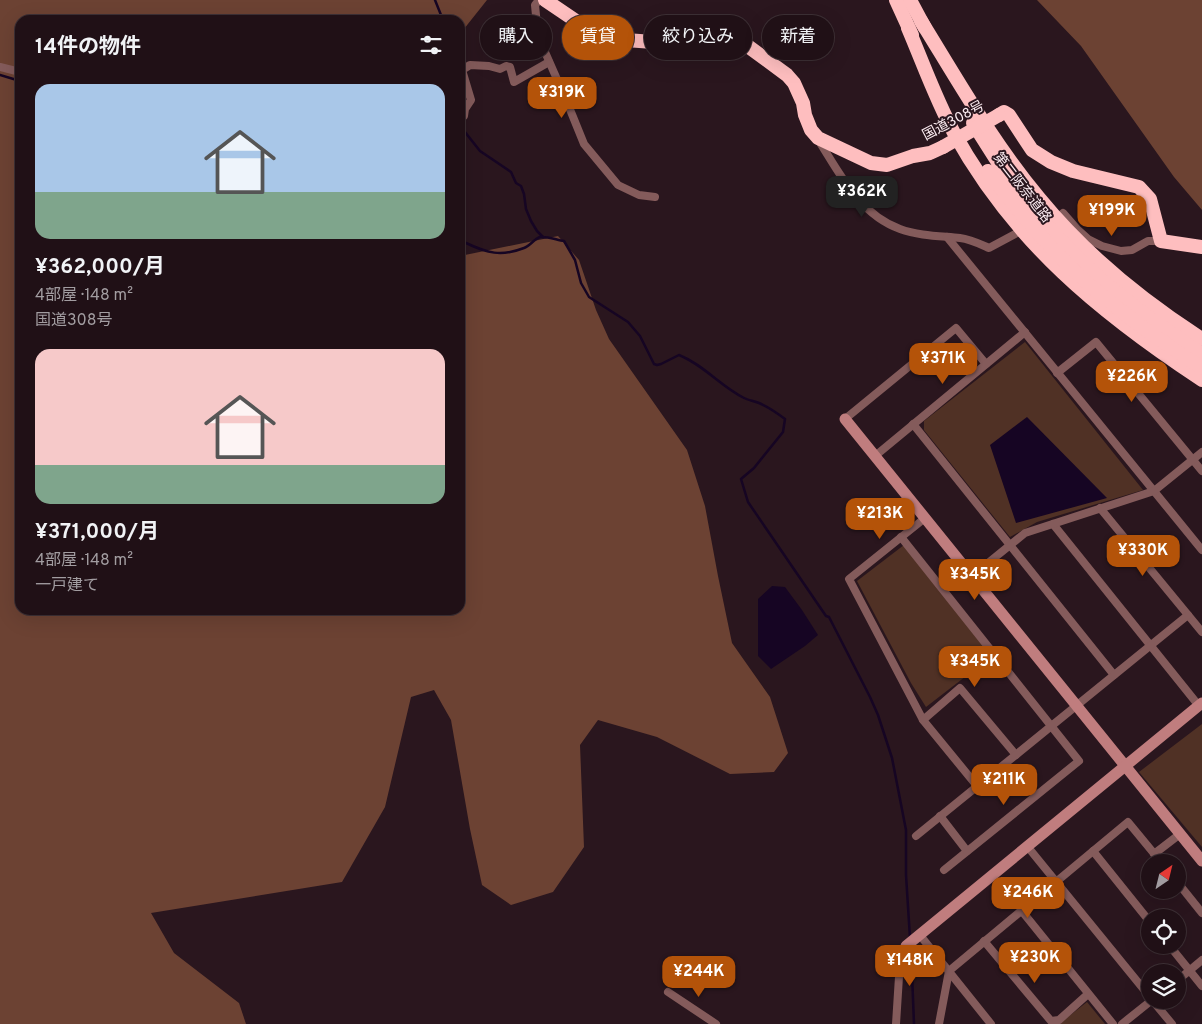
<!DOCTYPE html>
<html lang="ja">
<meta charset="utf-8">
<style>
body{margin:0;font-family:Overpass,"Noto Sans JP",sans-serif;background:#2d1e23;color:#f1f3f6;height:100vh;display:flex;flex-direction:column;font-size:19px;white-space:nowrap}
*{box-sizing:border-box;margin:0}
p{font-size:16px;color:#a29da1}
.icon{flex:none;width:28px;height:28px;fill:none;stroke:currentColor;stroke-width:2;stroke-linecap:round;stroke-linejoin:round}
.map{position:relative;flex:1;overflow:hidden}
.sheet{position:absolute;left:15px;top:15px;width:450px;height:600px;display:flex;flex-direction:column;background:#201016;border-radius:15px;box-shadow:0 5px 20px #0002,0 0 0 1px #3d3035}
.sheet>*{flex:none}
.hud{position:absolute;left:480px;top:15px;width:475px;height:45px;display:flex;gap:10px}
.needle{width:32px;rotate:35deg}
.fabs{position:absolute;left:1141px;top:854px;display:grid;gap:10px}
.fabs a{display:grid;place-items:center;width:45px;height:45px;border-radius:50%;background:#201016;box-shadow:0 5px 20px #0002,0 0 0 1px #3d3035;font-size:25px}
.price{position:absolute;translate:-50% -42px;padding:0 11px;border-radius:10px;background:#b45309;color:#fff;font-size:16px;line-height:32px;filter:drop-shadow(0 1px 2px #0008)}
.price::after{content:'';position:absolute;left:50%;top:30px;width:15px;height:11px;margin-left:-8px;background:inherit;clip-path:polygon(0 0,100% 0,50% 100%)}
.price.selected{background:#222;color:#fff}
ul{padding:0;list-style:none}
li{display:grid;align-content:center;gap:10px;height:265px;padding:0 20px}
li span{display:grid;place-items:center;height:155px;border-radius:15px;color:#555}
li>.icon{margin-inline-start:auto}
span .icon{width:90px;height:90px;fill:#fffc;stroke-width:1}
li b{font-size:21px}
h2{display:flex;justify-content:space-between;align-items:center;height:60px;padding:0 20px;font-size:21px}
.tag{padding:0 18px;border-radius:22px;background:#201016;box-shadow:0 5px 20px #0002,0 0 0 1px #3d3035;font-size:18px;line-height:45px}
.tag.selected{background:#b45309;color:#fff}
.map>svg:first-child{display:block}
.green{fill:#503125}
.forest{fill:#6c4233}
.water{fill:#160523}
.lines{fill:none;stroke-linecap:round;stroke-linejoin:round}
.stream{stroke:#160523;stroke-width:2.5}
.street{stroke:#845b5b;stroke-width:8}
.secondary{stroke:#c07d7e;stroke-width:11}
.highway{stroke:#febebf;stroke-width:14}
.highway-bridge{stroke:#febebf;stroke-width:14}
.labels{text-anchor:middle;stroke-width:4;stroke-linejoin:round;paint-order:stroke}
.street-label{font-size:14px;fill:#fcedf2;stroke:#2a161e}
</style>
<div class="map">
<svg width="1202" height="1024" viewBox="0 0 1202 1024">
<rect width="100%" height="100%" fill="#2a161e"/>
<!-- green -->
<g class="green">
<path d="M 1025,342 L 1143,490 L 1037,522 L 1010,537 L 924,430 L 924,421 Z"/>
<path d="M 904,545 L 992,656 L 926,707 L 911,683 L 857,581 Z"/>
<path d="M 1202,724 L 1202,847 L 1139,772 Z"/>
<path d="M 1087,1002 L 1105,1024 L 1059,1024 Z"/>
</g>
<!-- forest -->
<g class="forest">
<path d="M 0,0 L 487,0 L 460,34 L 460,20 L 20,20 L 20,610 L 460,610 L 460,256 L 558,236 L 579,260 L 596,310 L 609,339 L 687,450 L 705,506 L 718,576 L 732,643 L 770,697 L 788,753 L 774,772 L 730,774 L 657,737 L 598,720 L 580,745 L 584,847 L 553,892 L 511,905 L 482,885 L 470,829 L 451,720 L 434,690 L 411,697 L 385,807 L 342,882 L 151,913 L 174,953 L 239,1003 L 246,1024 L 0,1024 Z"/>
<path d="M 1037,0 L 1202,0 L 1202,210 L 1174,177 L 1081,46 Z"/>
</g>
<!-- water -->
<g class="water">
<path d="M 1027,417 L 1107,498 L 1016,523 L 990,445 Z"/>
<path d="M 772,586 L 785,587 L 802,610 L 818,635 L 805,646 L 771,669 L 758,656 L 758,599 Z"/>
</g>
<g class="lines">
<!-- stream -->
<g class="stream">
<path d="M 435,0 L 443,20"/>
<path d="M 0,75 L 20,81"/>
<path d="M 461,127 L 480,151 L 511,172 L 516,183 L 521,186 L 524,194 L 526,209 L 531,221 L 537,231 L 543,237"/>
<path d="M 460,245 L 466,243 C 487,253 501,257 524,248 C 530,246 534,239 540,237 C 547,236 557,240 564,241 L 575,260 L 581,283 L 589,297 L 628,322 L 640,336 L 654,364 L 657,365 L 661,364 L 679,355 C 704,365 720,386 744,398 C 748,400 754,401 759,403 C 768,407 777,413 785,419 L 783,432 L 754,468 L 741,479 L 748,502 L 826,616 L 829,617 L 870,697 L 878,715 L 892,758 L 906,830 L 906,875 L 910,938"/>
<path d="M 911,948 L 914,1024"/>
</g>
<!-- street -->
<g class="street">
<path d="M 539,0 L 535,5 L 538,36 L 567,102 L 584,144 L 618,185 L 639,195 L 655,197"/>
<path d="M 0,67 L 20,72"/>
<path d="M 460,119 L 464,116 L 465,109 L 471,100 L 462,70 L 470,65 L 489,66 L 500,69 L 506,66 L 510,67 L 514,82 L 549,62"/>
<path d="M 819,141 C 840,174 860,215 900,229 C 919,236 940,236 960,238 C 970,239 980,244 989,248 L 1017,233"/>
<path d="M 1063,213 L 1077,229 L 1088,239 L 1102,246 L 1121,251 L 1132,250 L 1148,241 L 1161,241"/>
<path d="M 947,237 L 1202,550"/>
<path d="M 1057,373 L 1096,342 L 1202,471"/>
<path d="M 845,419 L 956,328 L 986,364"/>
<path d="M 913,424 L 1114,675"/>
<path d="M 875,456 L 1025,332"/>
<path d="M 1100,508 L 1202,632"/>
<path d="M 925,518 L 849,579 L 923,720 L 977,786"/>
<path d="M 1053,524 L 1199,706"/>
<path d="M 901,537 L 1079,761 L 944,870"/>
<path d="M 972,576 L 1025,533 L 1154,491 L 1202,452"/>
<path d="M 923,720 L 960,688 L 1016,755"/>
<path d="M 940,816 L 967,851"/>
<path d="M 916,836 L 1188,615"/>
<path d="M 1027,846 L 1150,997"/>
<path d="M 1093,851 L 1150,922"/>
<path d="M 1154,854 L 1180,834"/>
<path d="M 1178,883 L 1202,913"/>
<path d="M 1021,910 L 1113,1024"/>
<path d="M 919,934 L 991,1024"/>
<path d="M 984,941 L 1051,1021 L 1059,1020 L 1088,994"/>
<path d="M 1169,945 L 1202,986"/>
<path d="M 1178,980 L 1202,960"/>
<path d="M 668,992 L 716,1024"/>
<path d="M 1152,1000 L 1172,1024"/>
<path d="M 896,1024 L 900,961 L 906,946"/>
<path d="M 939,1024 L 949,971 L 1128,822 L 1161,862"/>
<path d="M 1122,1024 L 1152,1000"/>
</g>
<!-- secondary -->
<g class="secondary">
<path d="M 845,419 L 1202,861"/>
<path d="M 906,946 L 1202,703"/>
</g>
<!-- highway -->
<g class="highway">
<path d="M 545,0 L 579,23 L 601,32 L 626,40 L 653,42 L 711,35 L 730,37 L 749,47 L 787,75 L 794,83 L 803,103 L 805,115 L 811,130 L 818,138 L 871,163 L 887,165 L 913,156 L 930,153 L 943,147"/>
<path d="M 896,0 L 912,35"/>
<path d="M 910,0 L 925,28"/>
<path d="M 921,21 C 958,81 993,143 1039,198 C 1085,254 1141,300 1202,339"/>
<path d="M 908,28 C 923,63 936,100 954,133 C 1015,243 1099,312 1202,380"/>
<path d="M 999,115 L 1004,112 L 1009,115 L 1032,150 L 1051,162 L 1073,171 L 1139,187 L 1150,199 L 1161,241 L 1202,247"/>
<path d="M 973,123 L 999,164"/>
</g>
<!-- highway-bridge -->
<g class="highway-bridge">
<path d="M 943,147 L 999,115"/>
<path d="M 999,164 C 1023,198 1050,231 1080,260 C 1117,296 1159,326 1202,354"/>
<path d="M 988,171 C 1019,213 1052,252 1092,287 C 1126,317 1164,343 1202,368"/>
</g>
</g>
<g class="labels">
<!-- street labels -->
<g class="street-label">
<text transform="translate(953 120) rotate(-28)" y="5">国道308号</text>
<text transform="translate(1023 187) rotate(52)" y="5">第二阪奈道路</text>
</g>
</g>
</svg>
<div class="fabs">
<a><svg class="needle" viewBox="-14 -14 28 28"><path d="M0-13l5 13h-10z" fill="#e53935"/><path d="M0 13l5-13h-10z" fill="#a29da1"/></svg></a>
<a><svg class="icon" aria-label="locate" viewBox="0 0 24 24"><circle cx="12" cy="12" r="6"/><path d="M12 2v4M12 18v4M2 12h4M18 12h4"/></svg></a>
<a><svg class="icon" aria-label="layers" viewBox="0 0 24 24"><path d="M12 4l9 5-9 5-9-5zM3 14l9 5 9-5"/></svg></a>
</div>
<b class="price" style="left:562px;top:119px">¥319K</b>
<b class="price selected" style="left:862px;top:218px">¥362K</b>
<b class="price" style="left:1112px;top:237px">¥199K</b>
<b class="price" style="left:943px;top:385px">¥371K</b>
<b class="price" style="left:1132px;top:403px">¥226K</b>
<b class="price" style="left:880px;top:540px">¥213K</b>
<b class="price" style="left:1143px;top:577px">¥330K</b>
<b class="price" style="left:975px;top:601px">¥345K</b>
<b class="price" style="left:975px;top:688px">¥345K</b>
<b class="price" style="left:1004px;top:806px">¥211K</b>
<b class="price" style="left:1028px;top:919px">¥246K</b>
<b class="price" style="left:1035px;top:984px">¥230K</b>
<b class="price" style="left:910px;top:987px">¥148K</b>
<b class="price" style="left:699px;top:998px">¥244K</b>
<div class="hud">
<a class="tag">購入</a>
<a class="tag selected">賃貸</a>
<a class="tag">絞り込み</a>
<a class="tag">新着</a>
</div>
<section class="sheet">
<h2>14件の物件<svg class="icon" aria-label="filters" viewBox="0 0 24 24"><path d="M4 7h16M4 17h16"/><circle cx="9" cy="7" r="2"/><circle cx="15" cy="17" r="2"/></svg></h2>
<ul>
<li><span style="background:linear-gradient(#a9c7e8 70%,#7fa58c 0)"><svg class="icon" aria-label="home" viewBox="0 0 24 24"><path d="M3 11l9-7 9 7M6 9v11h12V9"/></svg></span><div><b>¥362,000/月</b><p>4部屋 · 148 m²</p><p>国道308号</p></div></li>
<li><span style="background:linear-gradient(#f6c9c9 75%,#7fa58c 0)"><svg class="icon" aria-label="home" viewBox="0 0 24 24"><path d="M3 11l9-7 9 7M6 9v11h12V9"/></svg></span><div><b>¥371,000/月</b><p>4部屋 · 148 m²</p><p>一戸建て</p></div></li>
</ul>
</section>
</div>
